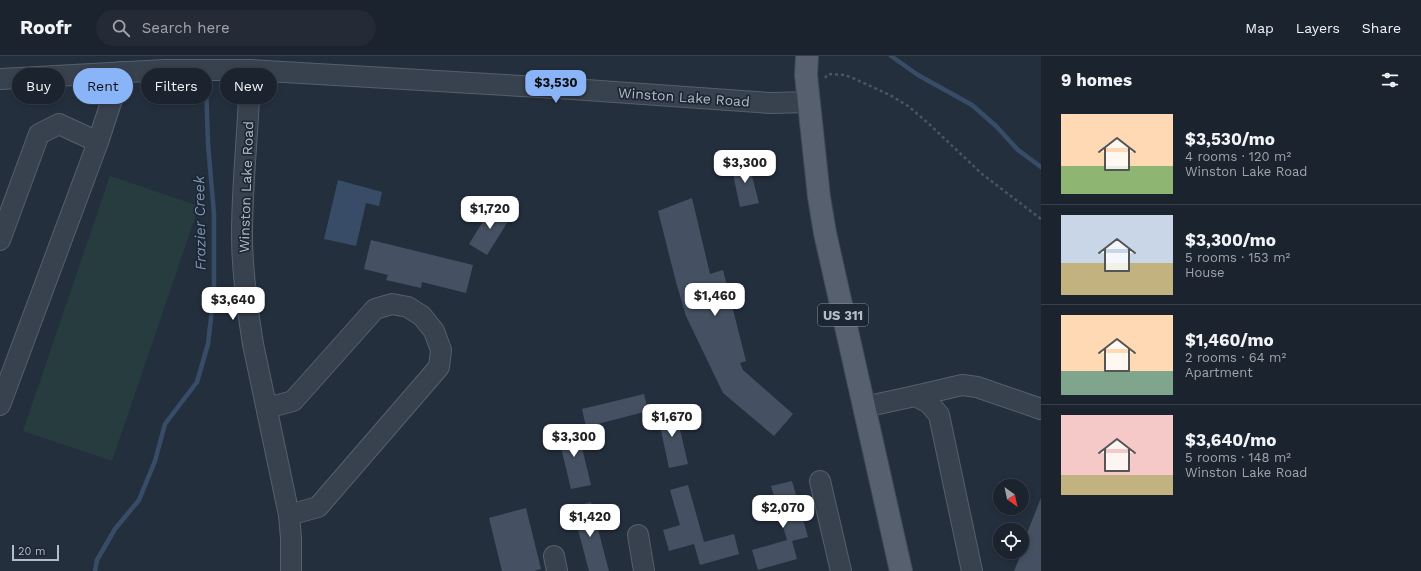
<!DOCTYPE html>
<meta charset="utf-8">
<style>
body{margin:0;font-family:"Work Sans",sans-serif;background:#242b36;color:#f1f3f6;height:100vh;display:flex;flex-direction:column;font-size:15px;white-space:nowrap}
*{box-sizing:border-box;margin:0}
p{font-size:13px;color:#a0a4aa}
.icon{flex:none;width:22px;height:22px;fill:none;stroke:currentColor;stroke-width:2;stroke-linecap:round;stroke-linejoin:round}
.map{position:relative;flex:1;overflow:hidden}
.sheet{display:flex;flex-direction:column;background:#1b232e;width:380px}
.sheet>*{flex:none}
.hud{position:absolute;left:12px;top:12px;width:380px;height:36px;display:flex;gap:8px}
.needle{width:26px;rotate:147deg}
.buttons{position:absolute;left:993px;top:423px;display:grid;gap:8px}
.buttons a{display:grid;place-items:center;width:36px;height:36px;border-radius:50%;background:#1b232e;box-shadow:0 2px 6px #0003,0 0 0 1px #39404a;font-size:20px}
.scale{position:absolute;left:12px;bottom:10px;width:47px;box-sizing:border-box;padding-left:4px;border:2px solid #b4bcc9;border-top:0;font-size:11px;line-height:14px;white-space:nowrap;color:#b4bcc9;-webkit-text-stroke:3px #1d2633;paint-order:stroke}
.price{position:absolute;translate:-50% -34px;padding:0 9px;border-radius:8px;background:#fff;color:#222;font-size:13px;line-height:26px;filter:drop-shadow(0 1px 2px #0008)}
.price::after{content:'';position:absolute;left:50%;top:24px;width:12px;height:9px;margin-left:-6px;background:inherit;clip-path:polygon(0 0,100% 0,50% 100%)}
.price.current{background:#8ab4f8;color:#111}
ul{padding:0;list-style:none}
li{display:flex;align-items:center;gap:12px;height:100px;padding:0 20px}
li+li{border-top:1px solid #39404a}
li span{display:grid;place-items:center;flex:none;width:112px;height:80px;border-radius:0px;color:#555}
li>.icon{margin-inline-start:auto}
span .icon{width:48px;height:48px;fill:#fffc;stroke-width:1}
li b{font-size:17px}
h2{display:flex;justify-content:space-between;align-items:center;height:48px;padding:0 20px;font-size:17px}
.tag{padding:0 14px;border-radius:18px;background:#1b232e;box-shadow:0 2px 6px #0003,0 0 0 1px #39404a;font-size:14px;line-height:36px}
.tag.current{background:#8ab4f8;color:#111}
header{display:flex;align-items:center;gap:24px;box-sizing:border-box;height:56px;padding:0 20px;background:#1b232e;border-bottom:1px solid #39404a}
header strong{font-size:19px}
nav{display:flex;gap:22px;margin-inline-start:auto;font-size:14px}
.search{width:280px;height:36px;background:#242b36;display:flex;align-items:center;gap:10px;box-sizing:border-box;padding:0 14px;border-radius:22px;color:#a0a4aa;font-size:15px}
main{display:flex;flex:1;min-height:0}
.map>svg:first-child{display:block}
.green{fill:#263c3f}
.water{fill:#394c67}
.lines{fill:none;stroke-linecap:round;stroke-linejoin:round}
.stream{stroke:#394c67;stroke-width:4.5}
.building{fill:#455162}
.minor-casing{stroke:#565f6c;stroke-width:22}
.major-casing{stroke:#414a57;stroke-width:24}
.path{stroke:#44595c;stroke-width:2.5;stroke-dasharray:3 3;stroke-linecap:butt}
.minor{stroke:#38414e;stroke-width:20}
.major{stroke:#56606e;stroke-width:22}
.labels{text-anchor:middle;stroke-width:3.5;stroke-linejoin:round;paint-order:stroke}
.shield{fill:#1d2633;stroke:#878f9c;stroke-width:1}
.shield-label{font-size:13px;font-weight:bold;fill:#b4bcc9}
.street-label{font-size:14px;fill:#b4bcc9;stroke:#1d2633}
.water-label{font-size:15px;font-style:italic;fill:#7c92b1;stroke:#1d2633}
</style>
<header>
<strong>Roofr</strong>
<div class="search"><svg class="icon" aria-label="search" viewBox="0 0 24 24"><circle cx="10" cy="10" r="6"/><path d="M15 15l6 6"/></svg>Search here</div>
<nav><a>Map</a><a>Layers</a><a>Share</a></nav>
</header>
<main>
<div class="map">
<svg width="1041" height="515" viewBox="0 0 1041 515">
<rect width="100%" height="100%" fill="#242f3e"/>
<!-- green -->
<path class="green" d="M 110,120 L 199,150 L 112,405 L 23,375 Z"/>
<!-- water -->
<path class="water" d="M 338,124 L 382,136 L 379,150 L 366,147 L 356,190 L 324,183 Z"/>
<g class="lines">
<!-- stream -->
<g class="stream">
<path d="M 891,0 L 918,19 L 972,49 L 996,70 L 1018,94 L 1041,111"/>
<path d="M 95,515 L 97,504 L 115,473 L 139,444 L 155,405 L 165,368 L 197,326 L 208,288 L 214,236 L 214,158 L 208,88 L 206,28"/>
</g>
</g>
<!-- building -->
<g class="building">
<path d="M 748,105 L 759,147 L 740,151 L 731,109 Z"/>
<path d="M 692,142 L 710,218 L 723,214 L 746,305 L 740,307 L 743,314 L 793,358 L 774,380 L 723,337 L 686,260 L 676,226 L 658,155 Z"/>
<path d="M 494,148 L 512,159 L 487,199 L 469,188 Z"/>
<path d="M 371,184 L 473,209 L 466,237 L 422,226 L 421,232 L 386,224 L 388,219 L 364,213 Z"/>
<path d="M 644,338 L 648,355 L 586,371 L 582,353 Z"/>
<path d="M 675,352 L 688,408 L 669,412 L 657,356 Z"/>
<path d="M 577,371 L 591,429 L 571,433 L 557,375 Z"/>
<path d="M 792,425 L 808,481 L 792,485 L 797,503 L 758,514 L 752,494 L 787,484 L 771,430 Z"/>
<path d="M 688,429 L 704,486 L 734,478 L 739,498 L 700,509 L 694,488 L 669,495 L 663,474 L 680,469 L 670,434 Z"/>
<path d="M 1041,442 L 1041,515 L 1014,515 L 1022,496 L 1026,483 L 1025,482 Z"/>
<path d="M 591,446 L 605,500 L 609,515 L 589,515 L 572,451 Z"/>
<path d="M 526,452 L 541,513 L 534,515 L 502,515 L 489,462 Z"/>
</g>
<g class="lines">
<!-- minor casing -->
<g class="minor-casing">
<g id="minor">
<path d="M 250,14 C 249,69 242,124 242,179 C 242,215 247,251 253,288 L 289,459 L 291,482 L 291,515"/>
<path d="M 0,23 L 165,14 L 250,14 L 572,33 L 770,47 L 809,46"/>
<path d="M 0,184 L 39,78 L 59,68 L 98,86"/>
<path d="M 915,340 L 962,329 L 977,331 L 1041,353"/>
<path d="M 0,349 L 98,86 L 121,16"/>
<path d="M 864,351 L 915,340 L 929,347 L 939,359 L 972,515"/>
<path d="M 267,352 L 293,345 L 375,253 L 392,248 L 408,251 L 422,260 L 434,275 L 441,294 L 439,311 L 318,451 L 289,459"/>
<path d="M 820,425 L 841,515"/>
<path d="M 638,479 L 644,515"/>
<path d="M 554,500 L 557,515"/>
</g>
</g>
<!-- major casing -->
<g class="major-casing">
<path id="major" d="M 807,0 L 806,19 L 819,141 L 825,177 L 901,515"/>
</g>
<!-- path -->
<path class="path" d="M 825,22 L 828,18 L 845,19 L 855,23 L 890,39 L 908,50 L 928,67 L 982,118 L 1041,163"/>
<!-- minor -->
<use href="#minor" class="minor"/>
<!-- major -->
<use href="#major" class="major"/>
</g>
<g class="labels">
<!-- shield labels -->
<rect class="shield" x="818" y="248" width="50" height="22" rx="3"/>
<g class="shield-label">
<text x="843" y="264">US 311</text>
</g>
<!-- street labels -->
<g class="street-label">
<text transform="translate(684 41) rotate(4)" y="5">Winston Lake Road</text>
<text transform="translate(246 131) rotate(-88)" y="5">Winston Lake Road</text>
</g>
<!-- water labels -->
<g class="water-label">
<text transform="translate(200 167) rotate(-91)" y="5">Frazier Creek</text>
</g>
</g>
</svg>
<div class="buttons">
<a><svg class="needle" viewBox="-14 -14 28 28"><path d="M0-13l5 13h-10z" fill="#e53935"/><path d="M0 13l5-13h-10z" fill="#a0a4aa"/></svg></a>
<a><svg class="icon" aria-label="locate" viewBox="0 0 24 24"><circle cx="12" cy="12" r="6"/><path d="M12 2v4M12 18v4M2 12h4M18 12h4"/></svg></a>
</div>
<div class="scale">20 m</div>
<b class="price current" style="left:556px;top:48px">$3,530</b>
<b class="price" style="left:745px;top:128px">$3,300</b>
<b class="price" style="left:490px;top:174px">$1,720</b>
<b class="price" style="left:715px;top:261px">$1,460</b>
<b class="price" style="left:233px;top:265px">$3,640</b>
<b class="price" style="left:672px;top:382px">$1,670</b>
<b class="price" style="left:574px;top:402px">$3,300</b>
<b class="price" style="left:783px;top:473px">$2,070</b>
<b class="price" style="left:590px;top:482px">$1,420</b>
<div class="hud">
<a class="tag">Buy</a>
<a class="tag current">Rent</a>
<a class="tag">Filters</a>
<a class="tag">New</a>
</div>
</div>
<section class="sheet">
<h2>9 homes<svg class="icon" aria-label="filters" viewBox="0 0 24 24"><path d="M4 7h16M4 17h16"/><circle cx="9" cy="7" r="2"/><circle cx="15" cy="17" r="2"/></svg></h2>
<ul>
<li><span style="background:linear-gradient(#ffd9b3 65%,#8fb573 0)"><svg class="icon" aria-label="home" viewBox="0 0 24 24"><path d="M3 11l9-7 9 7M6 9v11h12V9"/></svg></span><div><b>$3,530/mo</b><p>4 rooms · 120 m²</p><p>Winston Lake Road</p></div></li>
<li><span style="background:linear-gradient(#c9d6e8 60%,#c2b280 0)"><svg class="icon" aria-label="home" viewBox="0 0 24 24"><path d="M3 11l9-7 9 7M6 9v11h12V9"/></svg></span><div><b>$3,300/mo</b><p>5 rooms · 153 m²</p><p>House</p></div></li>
<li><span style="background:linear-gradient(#ffd9b3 70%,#7fa58c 0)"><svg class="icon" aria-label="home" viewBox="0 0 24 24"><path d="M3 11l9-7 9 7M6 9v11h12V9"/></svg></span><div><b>$1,460/mo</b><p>2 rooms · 64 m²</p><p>Apartment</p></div></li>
<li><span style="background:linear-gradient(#f6c9c9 75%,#c2b280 0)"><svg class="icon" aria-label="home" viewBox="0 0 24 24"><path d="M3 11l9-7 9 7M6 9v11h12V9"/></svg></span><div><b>$3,640/mo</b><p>5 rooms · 148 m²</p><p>Winston Lake Road</p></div></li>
</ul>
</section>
</main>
